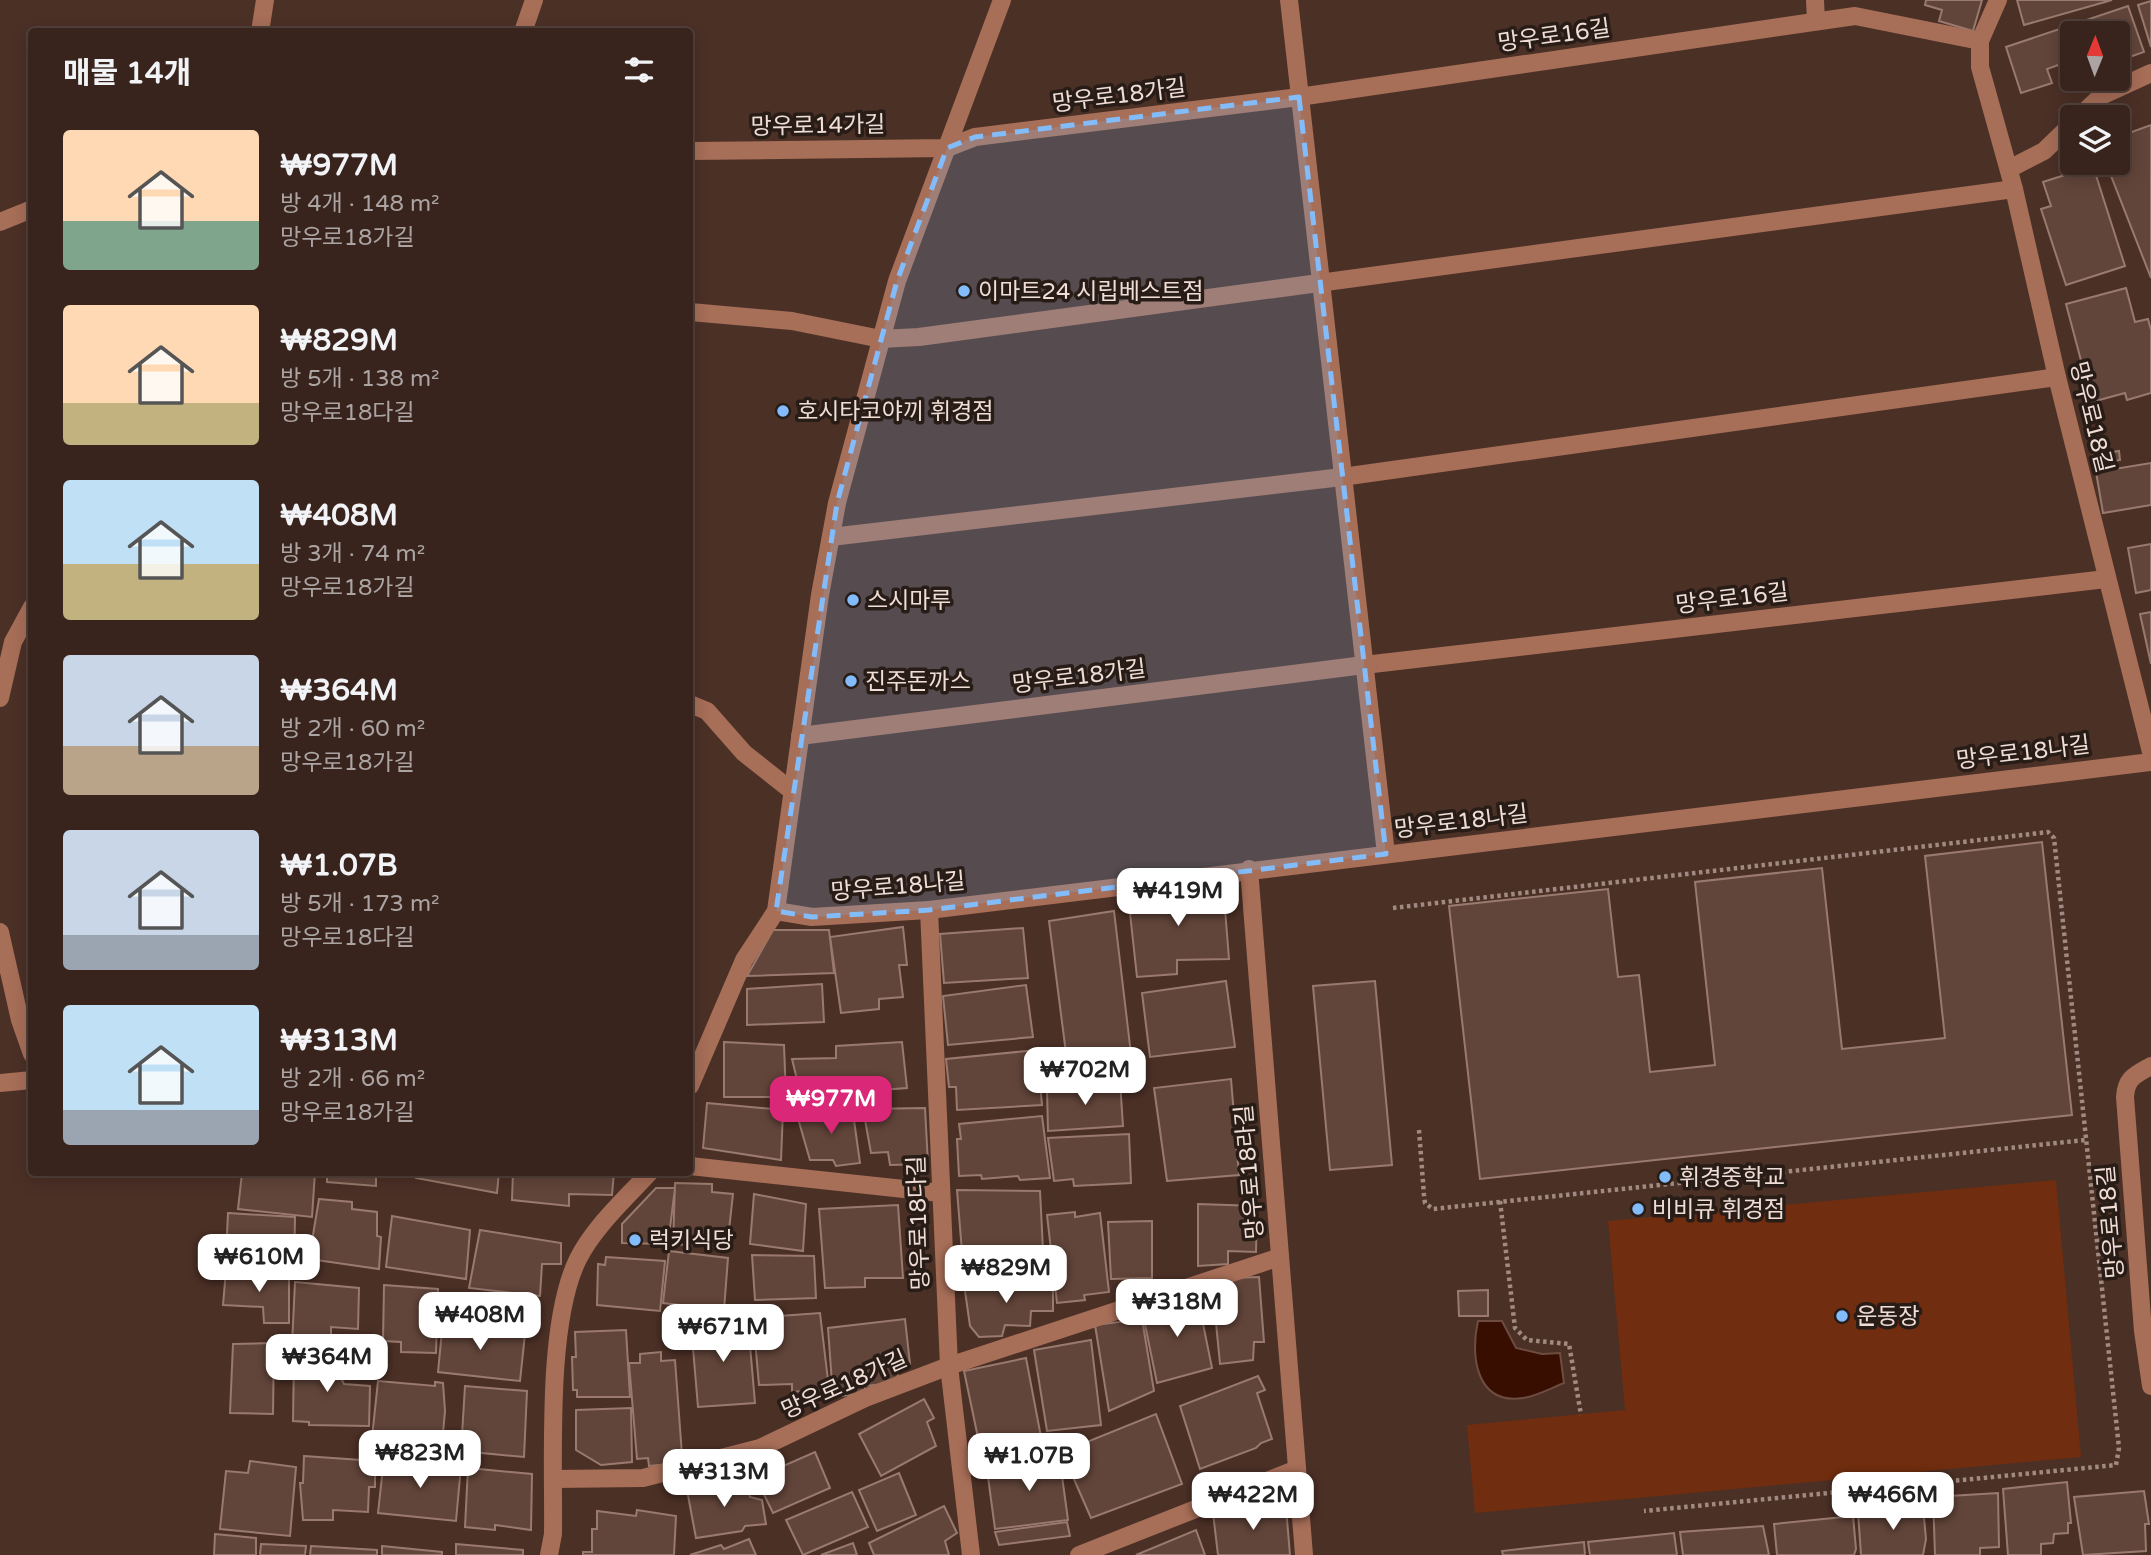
<!DOCTYPE html>
<html lang="ko">
<meta charset="utf-8">
<style>
body{margin:0;font-family:"Varela Round","Noto Sans KR",sans-serif;background:#3f2c25;color:#f1f3f6;height:100vh;display:flex;flex-direction:column;font-size:26px;white-space:nowrap}
*{box-sizing:border-box;margin:0}
p{font-size:23px;color:#aba4a3}
.icon{flex:none;width:38px;height:38px;fill:none;stroke:currentColor;stroke-width:2;stroke-linecap:round;stroke-linejoin:round}
.map{position:relative;flex:1;overflow:hidden}
.side{position:absolute;left:28px;top:28px;width:665px;height:1148px;display:flex;flex-direction:column;background:#38241c;border-radius:7px;box-shadow:0 4px 18px #0003,0 0 0 2px #52413b}
.side>*{flex:none}
.needle{width:46px;rotate:1deg}
.fabs{position:absolute;left:2060px;top:21px;display:grid;gap:14px}
.fabs a{display:grid;place-items:center;width:70px;height:70px;border-radius:7px;background:#38241c;box-shadow:0 4px 18px #0003,0 0 0 2px #52413b;font-size:35px}
.price{position:absolute;translate:-50% -60px;padding:0 16px;border-radius:14px;background:#fff;color:#222;font-size:23px;line-height:46px;filter:drop-shadow(0 2px 4px #0008)}
.price::after{content:'';position:absolute;left:50%;top:42px;width:21px;height:16px;margin-left:-10px;background:inherit;clip-path:polygon(0 0,100% 0,50% 100%)}
.price.selected{background:#db2777;color:#fff}
ul{padding:0;list-style:none}
li{display:flex;align-items:center;gap:21px;height:175px;padding:0 35px}
li span{display:grid;place-items:center;flex:none;width:196px;height:140px;border-radius:7px;color:#555}
li>.icon{margin-inline-start:auto}
span .icon{width:84px;height:84px;fill:#fffc;stroke-width:1}
li b{font-size:30px}
h2{display:flex;justify-content:space-between;align-items:center;height:84px;padding:0 35px;font-size:30px}
.map>svg:first-child{display:block}
.green{fill:#712d0f}
.water{fill:#370e00;stroke:#6e4c40;stroke-width:2}
.building{fill:#62453a;stroke:#9a7a6e;stroke-width:2}
.lines{fill:none;stroke-linecap:round;stroke-linejoin:round}
.path{stroke:#a08a81;stroke-width:4.5;stroke-dasharray:3.5 3.5;stroke-linecap:butt}
.minor{stroke:#a76e58;stroke-width:18}
.marked{fill:#83bcfb;fill-opacity:0.2;stroke:#83bcfb;stroke-width:5;stroke-dasharray:14 9;stroke-linejoin:round}
.poi-dot{fill:#83bcfb;stroke:#281c17;stroke-width:2.5}
.labels{text-anchor:middle;stroke-width:7;stroke-linejoin:round;paint-order:stroke}
.street-label{font-size:23px;fill:#efddd6;stroke:#281c17}
.poi-label{font-size:23px;fill:#efddd6;stroke:#281c17;text-anchor:start}
</style>
<div class="map">
<svg width="2151" height="1555" viewBox="0 0 2151 1555">
<rect width="100%" height="100%" fill="#4b3026"/>
<!-- green -->
<path class="green" d="M 2056,1180 L 2081,1457 L 1475,1513 L 1467,1425 L 1625,1410 L 1608,1221 Z"/>
<!-- water -->
<path class="water" d="M 1478,1321 L 1502,1321 L 1516,1348 L 1542,1354 L 1560,1353 L 1564,1383 C 1551,1388 1537,1396 1523,1398 C 1476,1405 1470,1356 1478,1321 Z"/>
<!-- building -->
<g class="building">
<path d="M 1926,0 L 1982,0 L 1973,31 L 1939,21 L 1942,10 L 1925,5 Z"/>
<path d="M 2017,0 L 2112,0 L 2024,25 Z"/>
<path d="M 2151,1 L 2151,47 L 2138,5 Z"/>
<path d="M 2128,6 L 2144,52 L 2118,61 L 2118,33 L 2072,33 L 2072,60 L 2047,69 L 2052,83 L 2021,93 L 2006,47 Z"/>
<path d="M 2151,125 L 2151,278 L 2106,163 L 2118,163 L 2118,137 Z"/>
<path d="M 2093,166 L 2125,266 L 2066,285 L 2041,209 L 2051,206 L 2043,182 Z"/>
<path d="M 2126,288 L 2135,322 L 2148,319 L 2151,330 L 2151,393 L 2127,400 L 2125,393 L 2092,402 L 2066,304 Z"/>
<path d="M 2104,441 L 2106,453 L 2119,451 L 2120,460 L 2095,464 L 2091,443 Z"/>
<path d="M 2151,463 L 2151,505 L 2103,513 L 2096,472 Z"/>
<path d="M 2151,544 L 2151,590 L 2136,593 L 2128,548 Z"/>
<path d="M 2151,612 L 2151,664 L 2140,614 Z"/>
<path d="M 2042,842 L 2072,1115 L 1480,1179 L 1449,906 L 1608,889 L 1618,977 L 1639,975 L 1650,1072 L 1715,1065 L 1695,882 L 1822,868 L 1842,1049 L 1945,1038 L 1925,856 Z"/>
<path d="M 1223,884 L 1229,959 L 1177,960 L 1177,974 L 1137,977 L 1128,895 Z"/>
<path d="M 1114,911 L 1131,1054 L 1067,1061 L 1049,921 Z"/>
<path d="M 903,927 L 907,965 L 899,965 L 903,997 L 879,999 L 879,1009 L 841,1013 L 830,937 Z"/>
<path d="M 1023,928 L 1028,978 L 944,983 L 940,934 Z"/>
<path d="M 773,930 L 829,930 L 834,973 L 747,976 Z"/>
<path d="M 1226,981 L 1235,1047 L 1150,1057 L 1142,993 Z"/>
<path d="M 1375,981 L 1392,1165 L 1330,1170 L 1313,986 Z"/>
<path d="M 822,984 L 824,1022 L 747,1025 L 747,989 Z"/>
<path d="M 1026,985 L 1033,1037 L 948,1045 L 943,996 Z"/>
<path d="M 724,1042 L 784,1045 L 786,1097 L 724,1097 Z"/>
<path d="M 902,1042 L 907,1088 L 801,1096 L 792,1059 L 836,1058 L 836,1046 Z"/>
<path d="M 1037,1050 L 1042,1105 L 957,1110 L 956,1087 L 949,1087 L 946,1059 Z"/>
<path d="M 1231,1079 L 1239,1175 L 1167,1181 L 1154,1088 Z"/>
<path d="M 1120,1081 L 1123,1126 L 1048,1131 L 1047,1089 Z"/>
<path d="M 707,1103 L 783,1110 L 781,1160 L 703,1148 Z"/>
<path d="M 852,1106 L 860,1163 L 836,1166 L 833,1160 L 810,1160 L 797,1115 Z"/>
<path d="M 925,1108 L 928,1164 L 890,1165 L 888,1152 L 871,1153 L 863,1109 Z"/>
<path d="M 1042,1116 L 1050,1178 L 1020,1180 L 1018,1176 L 982,1179 L 981,1175 L 959,1176 L 957,1139 L 961,1139 L 959,1124 Z"/>
<path d="M 1129,1134 L 1131,1183 L 1074,1186 L 1073,1179 L 1054,1181 L 1048,1138 Z"/>
<path d="M 280,1172 L 315,1172 L 312,1217 L 238,1209 L 242,1173 L 265,1176 Z"/>
<path d="M 327,1172 L 396,1172 L 396,1176 L 376,1176 L 376,1186 L 327,1182 Z"/>
<path d="M 417,1172 L 499,1172 L 497,1193 L 416,1178 Z"/>
<path d="M 513,1172 L 614,1172 L 612,1195 L 569,1194 L 569,1206 L 512,1200 Z"/>
<path d="M 675,1183 L 712,1184 L 712,1192 L 733,1194 L 727,1248 L 673,1244 Z"/>
<path d="M 656,1188 L 675,1188 L 668,1244 L 622,1243 L 622,1224 Z"/>
<path d="M 957,1190 L 1040,1191 L 1043,1250 L 962,1252 Z"/>
<path d="M 754,1194 L 806,1204 L 803,1251 L 750,1244 Z"/>
<path d="M 319,1199 L 352,1202 L 352,1209 L 377,1212 L 377,1236 L 381,1237 L 379,1269 L 309,1259 Z"/>
<path d="M 1198,1204 L 1257,1206 L 1256,1252 L 1228,1251 L 1228,1264 L 1198,1266 Z"/>
<path d="M 898,1205 L 903,1278 L 865,1278 L 865,1287 L 825,1288 L 819,1209 Z"/>
<path d="M 1075,1212 L 1075,1217 L 1100,1213 L 1109,1292 L 1084,1295 L 1085,1300 L 1057,1303 L 1047,1215 Z"/>
<path d="M 228,1213 L 295,1217 L 294,1271 L 258,1270 L 258,1257 L 226,1256 Z"/>
<path d="M 392,1216 L 470,1230 L 466,1279 L 386,1267 Z"/>
<path d="M 1152,1221 L 1152,1278 L 1111,1279 L 1108,1222 Z"/>
<path d="M 480,1230 L 561,1243 L 561,1264 L 542,1264 L 540,1296 L 469,1288 Z"/>
<path d="M 669,1251 L 728,1258 L 724,1310 L 663,1303 Z"/>
<path d="M 752,1255 L 814,1256 L 816,1298 L 755,1300 Z"/>
<path d="M 606,1257 L 665,1261 L 660,1311 L 597,1305 L 598,1264 L 605,1265 Z"/>
<path d="M 226,1270 L 289,1275 L 289,1323 L 264,1323 L 263,1307 L 223,1305 Z"/>
<path d="M 1259,1277 L 1264,1342 L 1254,1342 L 1253,1360 L 1220,1364 L 1212,1282 L 1226,1278 Z"/>
<path d="M 295,1282 L 359,1288 L 358,1329 L 331,1327 L 331,1346 L 292,1345 Z"/>
<path d="M 1053,1282 L 1053,1311 L 1031,1311 L 1030,1326 L 1005,1325 L 1002,1336 L 979,1337 L 970,1326 L 964,1284 Z"/>
<path d="M 384,1285 L 438,1289 L 436,1353 L 401,1352 L 401,1342 L 383,1341 Z"/>
<path d="M 1488,1290 L 1488,1316 L 1459,1316 L 1458,1291 Z"/>
<path d="M 1197,1294 L 1212,1368 L 1157,1383 L 1142,1310 Z"/>
<path d="M 820,1313 L 829,1389 L 792,1392 L 792,1384 L 759,1385 L 753,1318 Z"/>
<path d="M 905,1319 L 910,1364 L 896,1365 L 898,1377 L 887,1384 L 865,1386 L 865,1393 L 833,1397 L 828,1328 Z"/>
<path d="M 1142,1319 L 1154,1391 L 1109,1411 L 1095,1325 Z"/>
<path d="M 443,1320 L 475,1323 L 475,1327 L 495,1332 L 525,1334 L 520,1381 L 438,1372 Z"/>
<path d="M 748,1322 L 755,1403 L 698,1407 L 691,1325 Z"/>
<path d="M 626,1330 L 630,1397 L 577,1397 L 577,1390 L 573,1390 L 572,1357 L 576,1357 L 575,1332 Z"/>
<path d="M 1091,1340 L 1101,1425 L 1047,1431 L 1034,1350 Z"/>
<path d="M 274,1343 L 273,1414 L 230,1413 L 233,1344 Z"/>
<path d="M 661,1352 L 661,1361 L 675,1360 L 682,1455 L 669,1456 L 670,1464 L 649,1466 L 648,1458 L 637,1459 L 629,1363 L 640,1363 L 640,1354 Z"/>
<path d="M 294,1355 L 340,1357 L 340,1376 L 344,1384 L 370,1386 L 369,1426 L 309,1425 L 309,1422 L 293,1421 Z"/>
<path d="M 1026,1358 L 1041,1437 L 981,1452 L 964,1371 Z"/>
<path d="M 1258,1376 L 1265,1390 L 1257,1393 L 1272,1439 L 1261,1443 L 1256,1448 L 1200,1469 L 1180,1406 Z"/>
<path d="M 378,1381 L 435,1386 L 435,1382 L 443,1383 L 445,1411 L 441,1455 L 371,1447 Z"/>
<path d="M 465,1386 L 527,1391 L 524,1457 L 461,1451 Z"/>
<path d="M 924,1399 L 934,1418 L 927,1422 L 936,1446 L 881,1476 L 859,1434 Z"/>
<path d="M 631,1408 L 632,1462 L 601,1465 L 576,1450 L 576,1410 Z"/>
<path d="M 1156,1414 L 1182,1484 L 1091,1518 L 1062,1452 Z"/>
<path d="M 815,1452 L 830,1488 L 773,1513 L 756,1478 Z"/>
<path d="M 1059,1454 L 1068,1520 L 995,1529 L 988,1477 L 1005,1474 L 1005,1465 L 1027,1463 L 1026,1455 Z"/>
<path d="M 304,1456 L 375,1461 L 375,1487 L 369,1487 L 368,1512 L 333,1510 L 333,1520 L 303,1520 L 300,1483 L 303,1483 Z"/>
<path d="M 384,1458 L 461,1466 L 456,1521 L 378,1513 Z"/>
<path d="M 250,1461 L 296,1467 L 290,1536 L 220,1529 L 226,1471 L 248,1473 Z"/>
<path d="M 468,1468 L 532,1474 L 531,1530 L 495,1525 L 495,1530 L 465,1527 Z"/>
<path d="M 899,1473 L 916,1515 L 877,1531 L 859,1490 Z"/>
<path d="M 745,1481 L 750,1497 L 762,1500 L 766,1524 L 745,1526 L 742,1531 L 696,1538 L 687,1490 Z"/>
<path d="M 2067,1482 L 2071,1523 L 2068,1523 L 2068,1533 L 2054,1534 L 2053,1543 L 2041,1544 L 2041,1555 L 2008,1555 L 2003,1489 Z"/>
<path d="M 2144,1491 L 2149,1524 L 2145,1524 L 2146,1551 L 2083,1555 L 2074,1497 Z"/>
<path d="M 852,1492 L 868,1527 L 803,1555 L 786,1520 Z"/>
<path d="M 1998,1493 L 1999,1547 L 1980,1548 L 1980,1555 L 1935,1555 L 1933,1497 Z"/>
<path d="M 944,1506 L 957,1533 L 945,1541 L 949,1555 L 874,1555 L 869,1543 Z"/>
<path d="M 1286,1507 L 1290,1555 L 1218,1555 L 1213,1513 Z"/>
<path d="M 1923,1507 L 1926,1539 L 1923,1555 L 1861,1555 L 1858,1512 Z"/>
<path d="M 637,1510 L 676,1516 L 674,1555 L 583,1555 L 583,1552 L 592,1552 L 592,1529 L 597,1529 L 597,1511 L 636,1516 Z"/>
<path d="M 1853,1516 L 1856,1549 L 1854,1555 L 1777,1555 L 1774,1524 Z"/>
<path d="M 1067,1522 L 1070,1536 L 999,1545 L 995,1532 Z"/>
<path d="M 1763,1526 L 1769,1555 L 1683,1555 L 1680,1532 Z"/>
<path d="M 1196,1530 L 1205,1555 L 1136,1555 Z"/>
<path d="M 1674,1533 L 1677,1555 L 1590,1555 L 1588,1542 Z"/>
<path d="M 215,1534 L 256,1538 L 256,1555 L 214,1555 Z"/>
<path d="M 749,1539 L 756,1555 L 690,1555 L 721,1545 L 724,1549 Z"/>
<path d="M 1584,1542 L 1585,1555 L 1503,1555 L 1502,1551 Z"/>
<path d="M 853,1543 L 857,1555 L 821,1555 Z"/>
<path d="M 261,1544 L 306,1546 L 305,1555 L 260,1555 Z"/>
<path d="M 456,1544 L 523,1550 L 523,1555 L 456,1555 Z"/>
<path d="M 311,1546 L 377,1550 L 377,1555 L 310,1555 Z"/>
<path d="M 382,1546 L 442,1552 L 442,1555 L 382,1555 Z"/>
</g>
<g class="lines">
<!-- path -->
<g class="path">
<path d="M 1393,908 L 2040,833 L 2048,832 L 2054,838 L 2119,1448 L 2116,1465 L 1644,1511"/>
<path d="M 1419,1130 L 1424,1195 L 1425,1203 L 1433,1209 L 2085,1140"/>
<path d="M 1500,1201 L 1515,1328 L 1527,1340 L 1569,1344 L 1581,1415"/>
</g>
<!-- minor -->
<g class="minor">
<path d="M 1289,0 L 1386,854"/>
<path d="M 1815,0 L 1816,21"/>
<path d="M 1998,0 L 1980,41 L 1980,67 L 2014,189 L 2057,377 L 2151,752"/>
<path d="M 260,32 L 265,0"/>
<path d="M 523,32 L 534,0"/>
<path d="M 2079,117 L 2101,96 L 2151,73"/>
<path d="M 690,151 L 947,148 L 975,137 L 1299,97 L 1855,16 L 1980,41"/>
<path d="M 2009,169 L 2044,151 L 2072,124"/>
<path d="M 0,222 L 32,209"/>
<path d="M 690,312 L 792,321 L 881,339 L 919,337 L 2014,189"/>
<path d="M 831,537 L 1342,477 L 2057,377"/>
<path d="M 0,698 L 13,642 L 32,607"/>
<path d="M 690,704 L 707,711 L 744,753 L 792,791"/>
<path d="M 800,736 L 1364,665 L 2106,579"/>
<path d="M 1249,869 L 1304,1555"/>
<path d="M 929,910 L 949,1366 L 971,1555"/>
<path d="M 776,911 L 812,917 L 929,910 L 2151,762"/>
<path d="M 0,932 L 20,1020 L 32,1054"/>
<path d="M 2151,1066 C 2135,1075 2126,1078 2125,1097 L 2143,1331 L 2151,1386"/>
<path d="M 0,1083 L 32,1080"/>
<path d="M 690,1086 L 744,960 L 776,911 L 820,595 L 837,503 L 897,281 L 1002,0"/>
<path d="M 690,1166 L 941,1193"/>
<path d="M 554,1479 L 643,1478 L 760,1448 L 865,1398 L 949,1366 L 1280,1257"/>
<path d="M 549,1555 L 553,1534 C 554,1459 546,1324 578,1259 C 594,1227 626,1198 650,1172"/>
<path d="M 1079,1555 L 1297,1469"/>
</g>
</g>
<!-- marked area -->
<path class="marked" d="M 1299,97 L 1386,854 L 929,910 L 812,917 L 776,911 L 837,503 L 897,281 L 947,148 L 975,137 Z"/>
<!-- markers -->
<g class="poi-dot">
<circle cx="964" cy="291" r="7"/>
<circle cx="783" cy="411" r="7"/>
<circle cx="853" cy="600" r="7"/>
<circle cx="851" cy="681" r="7"/>
<circle cx="1665" cy="1177" r="7"/>
<circle cx="1638" cy="1209" r="7"/>
<circle cx="635" cy="1240" r="7"/>
<circle cx="1842" cy="1316" r="7"/>
</g>
<g class="labels">
<!-- street labels -->
<g class="street-label">
<text transform="translate(1554 35) rotate(-8)" y="8">망우로16길</text>
<text transform="translate(1119 95) rotate(-7)" y="8">망우로18가길</text>
<text transform="translate(818 125) rotate(-1)" y="8">망우로14가길</text>
<text transform="translate(2092 417) rotate(76)" y="8">망우로18길</text>
<text transform="translate(1732 598) rotate(-7)" y="8">망우로16길</text>
<text transform="translate(1079 676) rotate(-7)" y="8">망우로18가길</text>
<text transform="translate(2023 752) rotate(-7)" y="8">망우로18나길</text>
<text transform="translate(1461 821) rotate(-7)" y="8">망우로18나길</text>
<text transform="translate(898 886) rotate(-5)" y="8">망우로18나길</text>
<text transform="translate(1249 1172) rotate(-95)" y="8">망우로18라길</text>
<text transform="translate(2110 1222) rotate(-95)" y="8">망우로18길</text>
<text transform="translate(918 1223) rotate(-92)" y="8">망우로18다길</text>
<text transform="translate(844 1384) rotate(-24)" y="8">망우로18가길</text>
</g>
<!-- poi labels -->
<g class="poi-label">
<text x="978" y="299">이마트24 시립베스트점</text>
<text x="797" y="419">호시타코야끼 휘경점</text>
<text x="867" y="608">스시마루</text>
<text x="865" y="689">진주돈까스</text>
<text x="1679" y="1185">휘경중학교</text>
<text x="1652" y="1217">비비큐 휘경점</text>
<text x="649" y="1248">럭키식당</text>
<text x="1856" y="1324">운동장</text>
</g>
</g>
</svg>
<div class="fabs">
<a><svg class="needle" viewBox="-14 -14 28 28"><path d="M0-13l5 13h-10z" fill="#e53935"/><path d="M0 13l5-13h-10z" fill="#aba4a3"/></svg></a>
<a><svg class="icon" aria-label="layers" viewBox="0 0 24 24"><path d="M12 4l9 5-9 5-9-5zM3 14l9 5 9-5"/></svg></a>
</div>
<b class="price" style="left:1178px;top:928px">₩419M</b>
<b class="price" style="left:1085px;top:1107px">₩702M</b>
<b class="price selected" style="left:831px;top:1136px">₩977M</b>
<b class="price" style="left:259px;top:1294px">₩610M</b>
<b class="price" style="left:1006px;top:1305px">₩829M</b>
<b class="price" style="left:1177px;top:1339px">₩318M</b>
<b class="price" style="left:480px;top:1352px">₩408M</b>
<b class="price" style="left:723px;top:1364px">₩671M</b>
<b class="price" style="left:327px;top:1394px">₩364M</b>
<b class="price" style="left:420px;top:1490px">₩823M</b>
<b class="price" style="left:1029px;top:1493px">₩1.07B</b>
<b class="price" style="left:724px;top:1509px">₩313M</b>
<b class="price" style="left:1253px;top:1532px">₩422M</b>
<b class="price" style="left:1893px;top:1532px">₩466M</b>
<section class="side">
<h2>매물 14개<svg class="icon" aria-label="filters" viewBox="0 0 24 24"><path d="M4 7h16M4 17h16"/><circle cx="9" cy="7" r="2"/><circle cx="15" cy="17" r="2"/></svg></h2>
<ul>
<li><span style="background:linear-gradient(#ffd9b3 65%,#7fa58c 0)"><svg class="icon" aria-label="home" viewBox="0 0 24 24"><path d="M3 11l9-7 9 7M6 9v11h12V9"/></svg></span><div><b>₩977M</b><p>방 4개 · 148 m²</p><p>망우로18가길</p></div></li>
<li><span style="background:linear-gradient(#ffd9b3 70%,#c2b280 0)"><svg class="icon" aria-label="home" viewBox="0 0 24 24"><path d="M3 11l9-7 9 7M6 9v11h12V9"/></svg></span><div><b>₩829M</b><p>방 5개 · 138 m²</p><p>망우로18다길</p></div></li>
<li><span style="background:linear-gradient(#bfe0f5 60%,#c2b280 0)"><svg class="icon" aria-label="home" viewBox="0 0 24 24"><path d="M3 11l9-7 9 7M6 9v11h12V9"/></svg></span><div><b>₩408M</b><p>방 3개 · 74 m²</p><p>망우로18가길</p></div></li>
<li><span style="background:linear-gradient(#c9d6e8 65%,#b9a48a 0)"><svg class="icon" aria-label="home" viewBox="0 0 24 24"><path d="M3 11l9-7 9 7M6 9v11h12V9"/></svg></span><div><b>₩364M</b><p>방 2개 · 60 m²</p><p>망우로18가길</p></div></li>
<li><span style="background:linear-gradient(#c9d6e8 75%,#9aa5b1 0)"><svg class="icon" aria-label="home" viewBox="0 0 24 24"><path d="M3 11l9-7 9 7M6 9v11h12V9"/></svg></span><div><b>₩1.07B</b><p>방 5개 · 173 m²</p><p>망우로18다길</p></div></li>
<li><span style="background:linear-gradient(#bfe0f5 75%,#9aa5b1 0)"><svg class="icon" aria-label="home" viewBox="0 0 24 24"><path d="M3 11l9-7 9 7M6 9v11h12V9"/></svg></span><div><b>₩313M</b><p>방 2개 · 66 m²</p><p>망우로18가길</p></div></li>
</ul>
</section>
</div>
